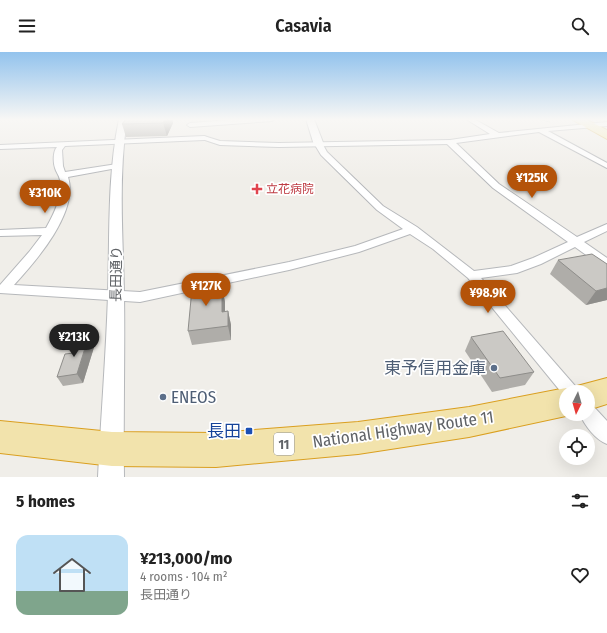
<!DOCTYPE html>
<meta charset="utf-8">
<style>
body{margin:0;font-family:"Fira Sans Condensed","Noto Sans JP",sans-serif;background:#f6f6f6;color:#222;height:100vh;display:flex;flex-direction:column;font-size:15px;white-space:nowrap}
*{box-sizing:border-box;margin:0}
p{font-size:13px;color:#767676}
.icon{flex:none;width:22px;height:22px;fill:none;stroke:currentColor;stroke-width:2;stroke-linecap:round;stroke-linejoin:round}
.map{position:relative;height:425px;overflow:hidden}
.details{display:flex;flex-direction:column;background:#fff;flex:1}
.details>*{flex:none}
.needle{width:26px;rotate:185deg}
.buttons{position:absolute;left:559px;top:333px;display:grid;gap:8px}
.buttons a{display:grid;place-items:center;width:36px;height:36px;border-radius:50%;background:#fff;box-shadow:0 4px 16px #0002;font-size:20px}
.price{position:absolute;translate:-50% -34px;padding:0 9px;border-radius:14px;background:#b45309;color:#fff;font-size:13px;line-height:26px;filter:drop-shadow(0 1px 2px #0008)}
.price::after{content:'';position:absolute;left:50%;top:24px;width:12px;height:9px;margin-left:-6px;background:inherit;clip-path:polygon(0 0,100% 0,50% 100%)}
.price.active{background:#222;color:#fff}
ul{padding:0;list-style:none}
li{display:flex;align-items:center;gap:12px;height:100px;padding:0 16px}
li+li{border-top:1px solid #e0e0e0}
li span{display:grid;place-items:center;flex:none;width:112px;height:80px;border-radius:12px;color:#555}
li>.icon{margin-inline-start:auto}
span .icon{width:48px;height:48px;fill:#fffc;stroke-width:1}
li b{font-size:17px}
h2{display:flex;justify-content:space-between;align-items:center;height:48px;padding:0 16px;font-size:17px}
header{display:flex;justify-content:space-between;align-items:center;height:52px;padding:0 16px;background:#fff;font-size:18px;font-weight:600}
.map>svg:first-child{display:block}
.lines{fill:none;stroke-linecap:round;stroke-linejoin:round}
.pedestrian-casing{stroke:#b6b8bb;stroke-width:2}
.minor-casing{stroke:#b6b8bb;stroke-width:2}
.tertiary-casing{stroke:#b6b8bb;stroke-width:2}
.primary-casing{stroke:#e0c172;stroke-width:2}
.trunk-casing{stroke:#da9f1f;stroke-width:2}
.path{stroke:#a3c4ad;stroke-width:1;stroke-dasharray:2.5 1;stroke-linecap:butt}
.pedestrian{fill:#fff;fill-rule:evenodd}
.minor{fill:#fff;fill-rule:evenodd}
.tertiary{fill:#fff;fill-rule:evenodd}
.primary{fill:#f5ebb9;fill-rule:evenodd}
.trunk{fill:#f2e3ac;fill-rule:evenodd}
.wall{fill:#afada9}
.shaded-wall{fill:#8e8d8a}
.building{fill:#cbc9c5;stroke:#8e8d8a}
.health-dot{fill:#e0444e;stroke:#fff;stroke-width:1.5}
.service-dot{fill:#5c6f8a;stroke:#fff;stroke-width:1.5}
.transit-dot{fill:#1a4fb4;stroke:#fff;stroke-width:1.5}
.labels{text-anchor:middle;stroke-width:3.5;stroke-linejoin:round;paint-order:stroke}
.far-health-label{font-size:12px;fill:#be3a42;stroke:#fff;text-anchor:start}
.shield{fill:#fff;stroke:#909295;stroke-width:1}
.shield-label{font-size:13px;font-weight:bold;fill:#606367}
.street-label{font-size:14px;fill:#606367;stroke:#fff}
.near-service-label{font-size:17px;fill:#4e5e75;stroke:#fff;text-anchor:end}
.near-street-label{font-size:17px;fill:#606367;stroke:#fff}
.near-transit-label{font-size:17px;fill:#164399;stroke:#fff;text-anchor:end}
</style>
<header><svg class="icon" aria-label="menu" viewBox="0 0 24 24"><path d="M4 6h16M4 12h16M4 18h16"/></svg>Casavia<svg class="icon" aria-label="search" viewBox="0 0 24 24"><circle cx="10" cy="10" r="6"/><path d="M15 15l6 6"/></svg></header>
<div class="map">
<svg width="607" height="425" viewBox="0 0 607 425">
<rect width="100%" height="100%" fill="#f0eee9"/>
<g class="lines">
<!-- pedestrian casing -->
<g class="pedestrian-casing">
<path id="pedestrian" d="M 204,84 L 220,89 L 279,91 L 450,88 L 453,90 L 450,92 L 279,95 L 220,93 L 202,87 L 201,86 Z"/>
</g>
<!-- minor casing -->
<g class="minor-casing">
<g id="minor">
<path d="M 243,67 L 275,67 L 272,69 L 190,75 L 187,73 L 190,71 Z"/>
<path d="M 466,67 L 474,67 L 499,81 L 607,70 L 607,74 L 548,79 L 607,111 L 607,116 L 539,80 L 456,91 L 499,132 L 577,185 L 607,172 L 607,179 L 584,190 L 607,206 L 607,216 L 603,215 L 575,195 L 541,212 L 517,221 L 481,226 L 576,335 L 578,340 L 566,340 L 566,346 L 468,226 L 433,197 L 410,182 L 359,200 L 289,218 L 140,250 L 0,241 L 0,233 L 29,200 L 42,183 L 0,184 L 0,178 L 46,176 C 54,162 63,144 60,128 C 59,123 56,120 55,116 C 53,110 53,99 57,95 L 0,97 L 0,93 L 204,84 L 208,86 L 204,88 L 65,94 L 62,98 L 63,114 L 65,120 L 117,112 L 121,114 L 117,116 L 68,125 C 79,160 36,209 14,233 L 140,240 L 289,210 L 355,194 L 403,177 L 377,158 L 321,103 L 315,93 L 319,91 L 322,91 L 327,100 L 383,154 L 417,175 L 474,219 L 511,214 L 533,206 L 568,190 L 493,136 L 447,92 L 446,90 L 450,88 L 490,82 Z"/>
<path d="M 588,353 L 594,355 L 607,369 L 607,392 C 596,388 584,373 580,362 L 588,362 Z"/>
</g>
</g>
<!-- tertiary casing -->
<g class="tertiary-casing">
<g id="tertiary">
<path d="M 119,67 L 127,67 C 118,126 123,184 124,243 C 125,304 123,364 124,425 L 98,425 C 101,364 106,304 108,243 C 110,184 107,125 119,67 Z"/>
<path d="M 306,67 L 314,67 L 324,93 L 322,95 L 319,96 L 314,93 Z"/>
</g>
</g>
<!-- primary casing -->
<g class="primary-casing">
<path id="primary" d="M 571,67 L 585,67 L 607,78 L 607,87 Z"/>
</g>
<!-- trunk casing -->
<g class="trunk-casing">
<path id="trunk" d="M 607,326 L 607,352 L 588,358 L 588,340 L 566,340 L 566,362 L 571,362 L 566,364 L 469,385 L 358,402 L 216,415 L 112,414 L 0,401 L 0,369 L 112,380 L 216,381 L 358,370 L 469,355 L 566,336 L 575,340 L 577,334 Z"/>
</g>
<!-- path -->
<path class="path" d="M 539,67 L 550,70"/>
<!-- pedestrian -->
<use href="#pedestrian" class="pedestrian"/>
<!-- minor -->
<use href="#minor" class="minor"/>
<!-- tertiary -->
<use href="#tertiary" class="tertiary"/>
<!-- primary -->
<use href="#primary" class="primary"/>
<!-- trunk -->
<use href="#trunk" class="trunk"/>
</g>
<!-- wall -->
<g class="wall">
<path d="M 126,67 L 172,67 L 173,71 L 167,84 L 126,85 L 122,72 Z"/>
<path d="M 558,208 L 607,212 L 607,248 L 586,253 L 550,222 Z"/>
<path d="M 204,225 L 207,234 L 222,236 L 225,250 L 225,260 L 228,259 L 231,273 L 231,288 L 192,293 L 188,279 Z"/>
<path d="M 471,285 L 534,320 L 525,333 L 492,340 L 465,299 Z"/>
<path d="M 95,292 L 83,331 L 63,334 L 57,325 L 74,301 Z"/>
</g>
<!-- shaded-wall -->
<g class="shaded-wall">
<path d="M 165,67 L 172,67 L 173,71 L 167,84 L 163,71 Z"/>
<path d="M 204,225 L 208,238 L 204,234 Z"/>
<path d="M 222,236 L 225,250 L 225,274 L 222,260 Z"/>
<path d="M 607,236 L 607,248 L 586,253 L 596,239 Z"/>
<path d="M 228,259 L 231,273 L 231,288 L 228,274 Z"/>
<path d="M 89,283 L 95,292 L 83,331 L 77,322 Z"/>
</g>
<!-- building -->
<g class="building">
<path d="M 126,67 L 165,67 L 163,71 L 122,72 Z"/>
<path d="M 592,202 L 607,212 L 607,236 L 596,239 L 558,208 Z"/>
<path d="M 204,225 L 204,234 L 217,233 L 222,236 L 222,260 L 228,259 L 228,274 L 188,279 L 193,226 Z"/>
<path d="M 503,279 L 534,320 L 500,326 L 471,285 Z"/>
<path d="M 81,280 L 89,283 L 77,322 L 57,325 L 65,302 L 74,301 Z"/>
</g>
<!-- sky -->
<linearGradient id="sky" x2="0" y2="1"><stop stop-color="#93c3ed"/><stop offset="0.53" stop-color="#f8f7f5"/><stop offset="1" stop-color="#f8f7f5" stop-opacity="0"/></linearGradient>
<rect width="607" height="127" fill="url(#sky)"/>
<!-- markers -->
<path class="health-dot" d="M255 131h4v4h4v4h-4v4h-4v-4h-4v-4h4z"/>
<g class="service-dot">
<circle cx="494" cy="316" r="4"/>
<circle cx="163" cy="345" r="4"/>
</g>
<rect class="transit-dot" x="245" y="375" width="8" height="8" rx="2"/>
<g class="labels">
<!-- far-health labels -->
<g class="far-health-label">
<text x="266" y="141">立花病院</text>
</g>
<!-- shield labels -->
<rect class="shield" x="274" y="381" width="20" height="22" rx="3"/>
<g class="shield-label">
<text x="284" y="397">11</text>
</g>
<!-- street labels -->
<g class="street-label">
<text transform="translate(116 222) rotate(-89)" y="5">長田通り</text>
</g>
<!-- near-service labels -->
<g class="near-service-label">
<text x="486" y="322">東予信用金庫</text>
<text x="171" y="351" text-anchor="start">ENEOS</text>
</g>
<!-- near-street labels -->
<g class="near-street-label">
<text transform="translate(403 377) rotate(-8)" y="6">National Highway Route 11</text>
</g>
<!-- near-transit labels -->
<g class="near-transit-label">
<text x="241" y="385">長田</text>
</g>
</g>
</svg>
<div class="buttons">
<a><svg class="needle" viewBox="-14 -14 28 28"><path d="M0-13l5 13h-10z" fill="#e53935"/><path d="M0 13l5-13h-10z" fill="#767676"/></svg></a>
<a><svg class="icon" aria-label="locate" viewBox="0 0 24 24"><circle cx="12" cy="12" r="6"/><path d="M12 2v4M12 18v4M2 12h4M18 12h4"/></svg></a>
</div>
<b class="price" style="left:532px;top:147px">¥125K</b>
<b class="price" style="left:45px;top:162px">¥310K</b>
<b class="price" style="left:206px;top:255px">¥127K</b>
<b class="price" style="left:488px;top:262px">¥98.9K</b>
<b class="price active" style="left:74px;top:306px">¥213K</b>
</div>
<section class="details">
<h2>5 homes<svg class="icon" aria-label="filters" viewBox="0 0 24 24"><path d="M4 7h16M4 17h16"/><circle cx="9" cy="7" r="2"/><circle cx="15" cy="17" r="2"/></svg></h2>
<ul>
<li><span style="background:linear-gradient(#bfe0f5 70%,#7fa58c 0)"><svg class="icon" aria-label="home" viewBox="0 0 24 24"><path d="M3 11l9-7 9 7M6 9v11h12V9"/></svg></span><div><b>¥213,000/mo</b><p>4 rooms · 104 m²</p><p>長田通り</p></div><svg class="icon" aria-label="heart" viewBox="0 0 24 24"><path d="M12 20l-8-8c-3-5 5-10 8-4 3-6 11-1 8 4z"/></svg></li>
</ul>
</section>
